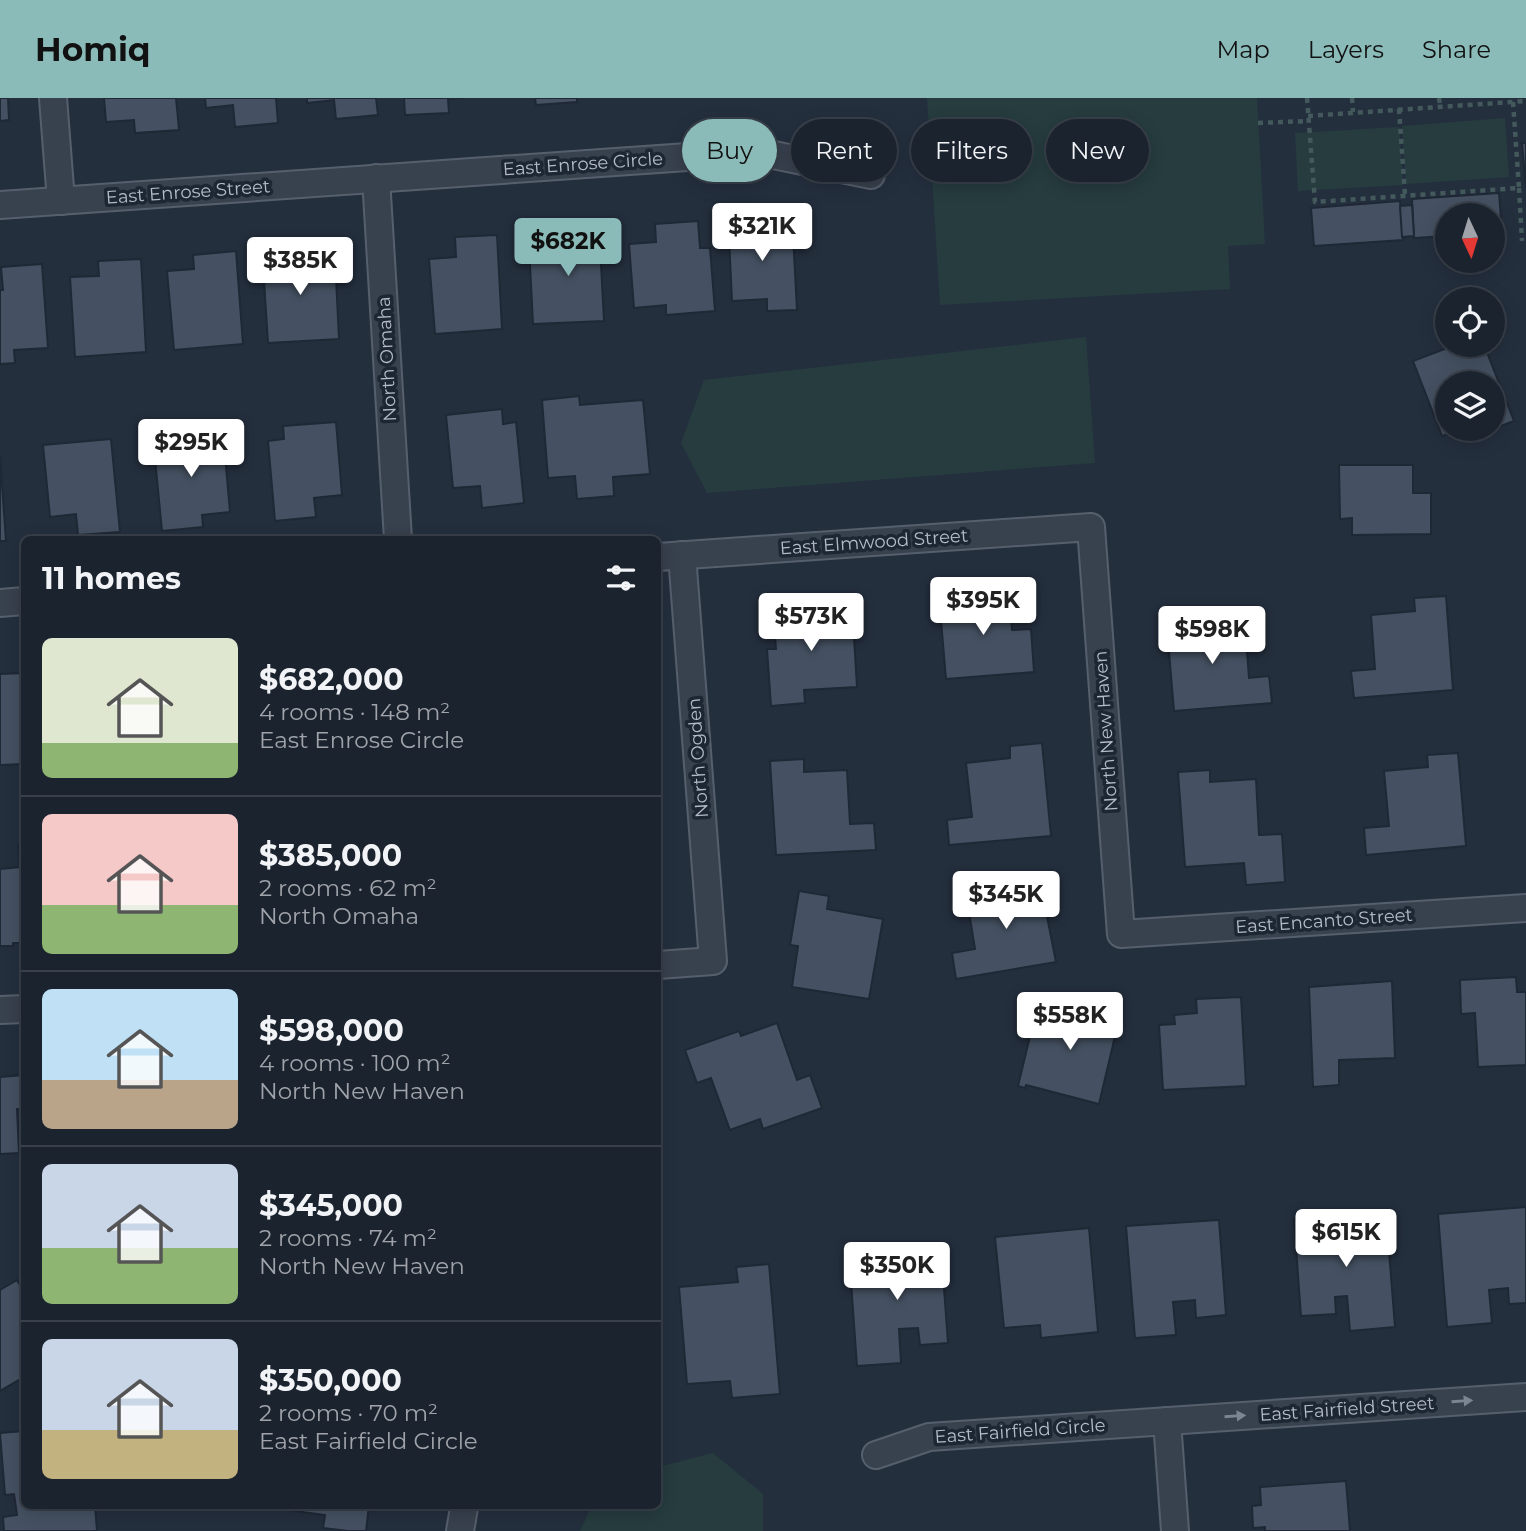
<!DOCTYPE html>
<meta charset="utf-8">
<style>
body{margin:0;font-family:Montserrat,sans-serif;background:#282f3a;color:#f1f3f6;height:100vh;display:flex;flex-direction:column;font-size:26px;white-space:nowrap}
*{box-sizing:border-box;margin:0}
p{font-size:23px;color:#a0a4aa}
.icon{flex:none;width:38px;height:38px;fill:none;stroke:currentColor;stroke-width:2;stroke-linecap:round;stroke-linejoin:round}
.map{position:relative;flex:1;overflow:hidden}
.details{position:absolute;left:21px;top:438px;width:640px;height:973px;display:flex;flex-direction:column;background:#1b232e;border-radius:10px;box-shadow:0 4px 18px #0003,0 0 0 2px #39404a}
.details>*{flex:none}
.hud{position:absolute;left:682px;top:21px;width:665px;height:63px;display:flex;gap:14px}
.needle{width:46px;rotate:176deg}
.fabs{position:absolute;left:1435px;top:105px;display:grid;gap:14px}
.fabs a{display:grid;place-items:center;width:70px;height:70px;border-radius:50%;background:#1b232e;box-shadow:0 4px 18px #0003,0 0 0 2px #39404a;font-size:35px}
.price{position:absolute;translate:-50% -60px;padding:0 16px;border-radius:7px;background:#fff;color:#222;font-size:23px;line-height:46px;filter:drop-shadow(0 2px 4px #0008)}
.price::after{content:'';position:absolute;left:50%;top:42px;width:21px;height:16px;margin-left:-10px;background:inherit;clip-path:polygon(0 0,100% 0,50% 100%)}
.price.current{background:#8bbbb9;color:#111}
ul{padding:0;list-style:none}
li{display:flex;align-items:center;gap:21px;height:175px;padding:0 21px}
li+li{border-top:2px solid #39404a}
li span{display:grid;place-items:center;flex:none;width:196px;height:140px;border-radius:10px;color:#555}
li>.icon{margin-inline-start:auto}
span .icon{width:84px;height:84px;fill:#fffc;stroke-width:1}
li b{font-size:30px}
h2{display:flex;justify-content:space-between;align-items:center;height:84px;padding:0 21px;font-size:30px}
.tag{padding:0 24px;border-radius:32px;background:#1b232e;box-shadow:0 4px 18px #0003,0 0 0 2px #39404a;font-size:24px;line-height:63px}
.tag.current{background:#8bbbb9;color:#111}
header{display:flex;align-items:center;gap:42px;box-sizing:border-box;height:98px;padding:0 35px;background:#8bbbb9;color:#111}
header strong{font-size:33px}
nav{display:flex;gap:38px;margin-inline-start:auto;font-size:24px}
.map>svg:first-child{display:block}
.green{fill:#263c3f}
.building{fill:#455162;stroke:#1f2835;stroke-width:2}
.lines{fill:none;stroke-linecap:round;stroke-linejoin:round}
.minor-casing{stroke:#565f6c;stroke-width:30}
.path{stroke:#44595c;stroke-width:4.5;stroke-dasharray:5 5;stroke-linecap:butt}
.minor{stroke:#38414e;stroke-width:26}
.oneway{fill:#7c8592}
.labels{text-anchor:middle;stroke-width:7;stroke-linejoin:round;paint-order:stroke}
.street-label{font-size:18px;fill:#b4bcc9;stroke:#1d2633}
</style>
<header>
<strong>Homiq</strong>
<nav><a>Map</a><a>Layers</a><a>Share</a></nav>
</header>
<div class="map">
<svg width="1526" height="1433" viewBox="0 0 1526 1433">
<rect width="100%" height="100%" fill="#242f3e"/>
<!-- green -->
<g class="green">
<path d="M 927,0 L 1257,0 L 1265,146 L 1228,148 L 1230,191 L 940,207 Z"/>
<path d="M 1505,20 L 1509,79 L 1406,86 L 1402,28 Z"/>
<path d="M 1399,29 L 1403,87 L 1298,93 L 1295,35 Z"/>
<path d="M 1086,239 L 1095,365 L 707,395 L 681,345 L 704,282 Z"/>
<path d="M 713,1355 L 763,1396 L 763,1433 L 580,1433 L 592,1407 L 658,1407 L 658,1369 Z"/>
</g>
<!-- building -->
<g class="building">
<path d="M 0,0 L 8,0 L 9,22 L 0,23 Z"/>
<path d="M 104,0 L 176,0 L 179,32 L 135,35 L 134,22 L 106,24 Z"/>
<path d="M 205,0 L 276,0 L 278,25 L 235,29 L 233,7 L 206,10 Z"/>
<path d="M 307,0 L 376,0 L 378,17 L 336,21 L 334,2 L 307,5 Z"/>
<path d="M 404,0 L 463,0 L 448,1 L 449,15 L 405,17 Z"/>
<path d="M 535,0 L 577,0 L 577,4 L 536,7 Z"/>
<path d="M 1522,45 L 1526,45 L 1526,89 Z"/>
<path d="M 1499,95 L 1502,135 L 1493,135 L 1493,117 L 1447,117 L 1447,138 L 1414,140 L 1412,101 Z"/>
<path d="M 1400,103 L 1403,142 L 1314,148 L 1311,110 Z"/>
<path d="M 1412,107 L 1414,138 L 1402,139 L 1400,108 Z"/>
<path d="M 769,116 L 770,137 L 793,136 L 797,212 L 767,213 L 767,201 L 732,203 L 728,118 Z"/>
<path d="M 698,123 L 700,150 L 710,150 L 715,213 L 666,217 L 666,207 L 634,210 L 629,146 L 656,144 L 655,126 Z"/>
<path d="M 599,128 L 604,223 L 533,226 L 529,147 L 553,146 L 552,131 Z"/>
<path d="M 497,137 L 502,231 L 435,236 L 429,161 L 456,159 L 455,139 Z"/>
<path d="M 306,149 L 306,162 L 335,160 L 339,241 L 268,245 L 262,152 Z"/>
<path d="M 236,153 L 243,246 L 174,252 L 167,173 L 194,171 L 193,157 Z"/>
<path d="M 141,161 L 146,254 L 75,259 L 70,179 L 99,178 L 98,163 Z"/>
<path d="M 42,166 L 48,250 L 14,252 L 15,265 L 0,266 L 0,192 L 3,192 L 1,169 Z"/>
<path d="M 1455,247 L 1484,247 L 1514,323 L 1475,338 L 1472,331 L 1493,331 L 1493,285 L 1447,285 L 1447,331 L 1461,331 L 1442,338 L 1413,263 Z"/>
<path d="M 579,298 L 580,307 L 643,302 L 650,376 L 613,379 L 614,398 L 577,401 L 575,378 L 548,380 L 542,302 Z"/>
<path d="M 502,311 L 503,326 L 516,324 L 524,405 L 482,410 L 480,388 L 453,390 L 446,317 Z"/>
<path d="M 336,324 L 342,397 L 314,400 L 316,419 L 275,423 L 268,343 L 284,341 L 283,328 Z"/>
<path d="M 223,334 L 230,414 L 202,417 L 203,429 L 162,433 L 153,340 Z"/>
<path d="M 111,341 L 120,434 L 78,437 L 76,416 L 50,419 L 43,347 Z"/>
<path d="M 0,358 L 6,443 L 0,443 Z"/>
<path d="M 1339,367 L 1413,367 L 1413,395 L 1431,395 L 1431,436 L 1352,437 L 1352,420 L 1340,421 Z"/>
<path d="M 1009,494 L 1012,532 L 1031,531 L 1034,574 L 946,581 L 939,499 Z"/>
<path d="M 1446,498 L 1453,592 L 1354,600 L 1351,573 L 1375,571 L 1371,517 L 1415,513 L 1414,500 Z"/>
<path d="M 852,507 L 857,589 L 804,592 L 805,605 L 771,608 L 767,551 L 776,551 L 773,513 Z"/>
<path d="M 1199,515 L 1200,529 L 1245,525 L 1249,580 L 1269,578 L 1272,605 L 1174,613 L 1166,518 Z"/>
<path d="M 24,575 L 24,610 L 22,610 L 24,666 L 0,667 L 0,576 Z"/>
<path d="M 1042,645 L 1051,738 L 949,747 L 947,722 L 972,719 L 966,665 L 1010,660 L 1010,648 Z"/>
<path d="M 1458,655 L 1466,748 L 1366,757 L 1364,730 L 1389,728 L 1384,673 L 1428,669 L 1427,657 Z"/>
<path d="M 804,661 L 804,674 L 847,672 L 850,726 L 874,725 L 876,752 L 776,757 L 770,663 Z"/>
<path d="M 1210,672 L 1210,684 L 1256,681 L 1259,737 L 1282,736 L 1285,784 L 1246,787 L 1244,765 L 1185,769 L 1178,674 Z"/>
<path d="M 18,747 L 24,747 L 24,845 L 13,845 L 13,848 L 0,848 L 0,771 L 20,769 Z"/>
<path d="M 1040,783 L 1056,864 L 956,881 L 952,855 L 975,851 L 966,796 Z"/>
<path d="M 799,793 L 829,798 L 827,811 L 883,821 L 869,901 L 792,889 L 798,848 L 790,847 Z"/>
<path d="M 1516,879 L 1517,894 L 1526,894 L 1526,967 L 1478,969 L 1475,915 L 1461,916 L 1460,882 Z"/>
<path d="M 1392,883 L 1395,960 L 1339,962 L 1339,987 L 1313,989 L 1309,889 Z"/>
<path d="M 1241,899 L 1246,988 L 1163,992 L 1159,927 L 1175,926 L 1174,917 L 1197,915 L 1196,901 Z"/>
<path d="M 1038,905 L 1079,914 L 1080,908 L 1120,917 L 1099,1006 L 1026,987 L 1025,990 L 1018,988 Z"/>
<path d="M 777,925 L 797,982 L 810,977 L 822,1010 L 763,1031 L 760,1021 L 730,1032 L 711,980 L 697,985 L 685,952 L 739,933 L 741,938 Z"/>
<path d="M 24,977 L 24,1011 L 17,1011 L 19,1055 L 0,1056 L 0,979 Z"/>
<path d="M 1526,1109 L 1526,1205 L 1509,1206 L 1508,1190 L 1489,1192 L 1492,1225 L 1447,1229 L 1438,1116 Z"/>
<path d="M 1386,1115 L 1395,1229 L 1350,1233 L 1347,1198 L 1335,1199 L 1336,1216 L 1301,1218 L 1294,1122 Z"/>
<path d="M 1219,1122 L 1226,1217 L 1196,1220 L 1195,1202 L 1173,1204 L 1176,1237 L 1135,1240 L 1126,1128 Z"/>
<path d="M 1089,1130 L 1098,1234 L 1041,1240 L 1040,1227 L 1004,1230 L 995,1139 Z"/>
<path d="M 941,1149 L 948,1245 L 920,1247 L 918,1230 L 899,1231 L 901,1265 L 857,1268 L 849,1156 Z"/>
<path d="M 769,1166 L 780,1296 L 732,1300 L 730,1283 L 687,1286 L 679,1189 L 738,1184 L 736,1169 Z"/>
<path d="M 17,1182 L 24,1194 L 24,1279 L 0,1293 L 0,1192 Z"/>
<path d="M 24,1333 L 24,1407 L 95,1407 L 97,1433 L 4,1433 L 3,1419 L 17,1417 L 14,1396 L 5,1397 L 0,1335 Z"/>
<path d="M 1346,1383 L 1350,1433 L 1265,1433 L 1265,1429 L 1253,1430 L 1252,1408 L 1261,1407 L 1260,1389 Z"/>
<path d="M 281,1407 L 369,1407 L 366,1433 L 348,1433 L 323,1430 L 325,1417 L 280,1411 Z"/>
</g>
<g class="lines">
<!-- minor casing -->
<g class="minor-casing">
<g id="minor">
<path d="M 53,0 L 61,103"/>
<path d="M 376,80 L 398,441"/>
<path d="M 0,107 L 759,54 L 871,77"/>
<path d="M 658,459 L 1091,429 L 1121,836 L 1526,810"/>
<path d="M 0,505 L 24,503"/>
<path d="M 658,867 L 713,863 L 682,457"/>
<path d="M 0,912 L 24,911"/>
<path d="M 1167,1323 L 1175,1433"/>
<path d="M 876,1357 L 929,1339 L 1526,1299"/>
<path d="M 460,1433 L 464,1410"/>
</g>
</g>
<!-- path -->
<g class="path">
<path d="M 1307,0 L 1315,104 L 1519,90 L 1513,4"/>
<path d="M 1352,0 L 1353,14"/>
<path d="M 1439,0 L 1440,8"/>
<path d="M 1399,11 L 1405,97"/>
<path d="M 1308,18 L 1526,3"/>
<path d="M 1258,25 L 1308,23"/>
<path d="M 1519,90 L 1522,143"/>
</g>
<!-- minor -->
<use href="#minor" class="minor"/>
</g>
<!-- one-way arrows -->
<defs><path id="oneway-solid" d="M-6-.8H1V-3.2L6.5 0L1 3.2V.8H-6Z" transform="scale(1.75)"/></defs>
<g class="oneway">
<use href="#oneway-solid" transform="translate(1462 1303) rotate(-4)"/>
<use href="#oneway-solid" transform="translate(1235 1318) rotate(-4)"/>
</g>
<g class="labels">
<!-- street labels -->
<g class="street-label">
<text transform="translate(583 66) rotate(-4)" y="6">East Enrose Circle</text>
<text transform="translate(188 94) rotate(-4)" y="6">East Enrose Street</text>
<text transform="translate(387 261) rotate(-93)" y="6">North Omaha</text>
<text transform="translate(874 444) rotate(-4)" y="6">East Elmwood Street</text>
<text transform="translate(1106 633) rotate(-94)" y="6">North New Haven</text>
<text transform="translate(698 660) rotate(-94)" y="6">North Ogden</text>
<text transform="translate(1324 823) rotate(-4)" y="6">East Encanto Street</text>
<text transform="translate(1347 1311) rotate(-4)" y="6">East Fairfield Street</text>
<text transform="translate(1020 1333) rotate(-4)" y="6">East Fairfield Circle</text>
</g>
</g>
</svg>
<div class="fabs">
<a><svg class="needle" viewBox="-14 -14 28 28"><path d="M0-13l5 13h-10z" fill="#e53935"/><path d="M0 13l5-13h-10z" fill="#a0a4aa"/></svg></a>
<a><svg class="icon" aria-label="locate" viewBox="0 0 24 24"><circle cx="12" cy="12" r="6"/><path d="M12 2v4M12 18v4M2 12h4M18 12h4"/></svg></a>
<a><svg class="icon" aria-label="layers" viewBox="0 0 24 24"><path d="M12 4l9 5-9 5-9-5zM3 14l9 5 9-5"/></svg></a>
</div>
<b class="price" style="left:762px;top:165px">$321K</b>
<b class="price current" style="left:568px;top:180px">$682K</b>
<b class="price" style="left:300px;top:199px">$385K</b>
<b class="price" style="left:191px;top:381px">$295K</b>
<b class="price" style="left:983px;top:539px">$395K</b>
<b class="price" style="left:811px;top:555px">$573K</b>
<b class="price" style="left:1212px;top:568px">$598K</b>
<b class="price" style="left:1006px;top:833px">$345K</b>
<b class="price" style="left:1070px;top:954px">$558K</b>
<b class="price" style="left:1346px;top:1171px">$615K</b>
<b class="price" style="left:897px;top:1204px">$350K</b>
<div class="hud">
<a class="tag current">Buy</a>
<a class="tag">Rent</a>
<a class="tag">Filters</a>
<a class="tag">New</a>
</div>
<section class="details">
<h2>11 homes<svg class="icon" aria-label="filters" viewBox="0 0 24 24"><path d="M4 7h16M4 17h16"/><circle cx="9" cy="7" r="2"/><circle cx="15" cy="17" r="2"/></svg></h2>
<ul>
<li><span style="background:linear-gradient(#dfe7d0 75%,#8fb573 0)"><svg class="icon" aria-label="home" viewBox="0 0 24 24"><path d="M3 11l9-7 9 7M6 9v11h12V9"/></svg></span><div><b>$682,000</b><p>4 rooms · 148 m²</p><p>East Enrose Circle</p></div></li>
<li><span style="background:linear-gradient(#f6c9c9 65%,#8fb573 0)"><svg class="icon" aria-label="home" viewBox="0 0 24 24"><path d="M3 11l9-7 9 7M6 9v11h12V9"/></svg></span><div><b>$385,000</b><p>2 rooms · 62 m²</p><p>North Omaha</p></div></li>
<li><span style="background:linear-gradient(#bfe0f5 65%,#b9a48a 0)"><svg class="icon" aria-label="home" viewBox="0 0 24 24"><path d="M3 11l9-7 9 7M6 9v11h12V9"/></svg></span><div><b>$598,000</b><p>4 rooms · 100 m²</p><p>North New Haven</p></div></li>
<li><span style="background:linear-gradient(#c9d6e8 60%,#8fb573 0)"><svg class="icon" aria-label="home" viewBox="0 0 24 24"><path d="M3 11l9-7 9 7M6 9v11h12V9"/></svg></span><div><b>$345,000</b><p>2 rooms · 74 m²</p><p>North New Haven</p></div></li>
<li><span style="background:linear-gradient(#c9d6e8 65%,#c2b280 0)"><svg class="icon" aria-label="home" viewBox="0 0 24 24"><path d="M3 11l9-7 9 7M6 9v11h12V9"/></svg></span><div><b>$350,000</b><p>2 rooms · 70 m²</p><p>East Fairfield Circle</p></div></li>
</ul>
</section>
</div>
